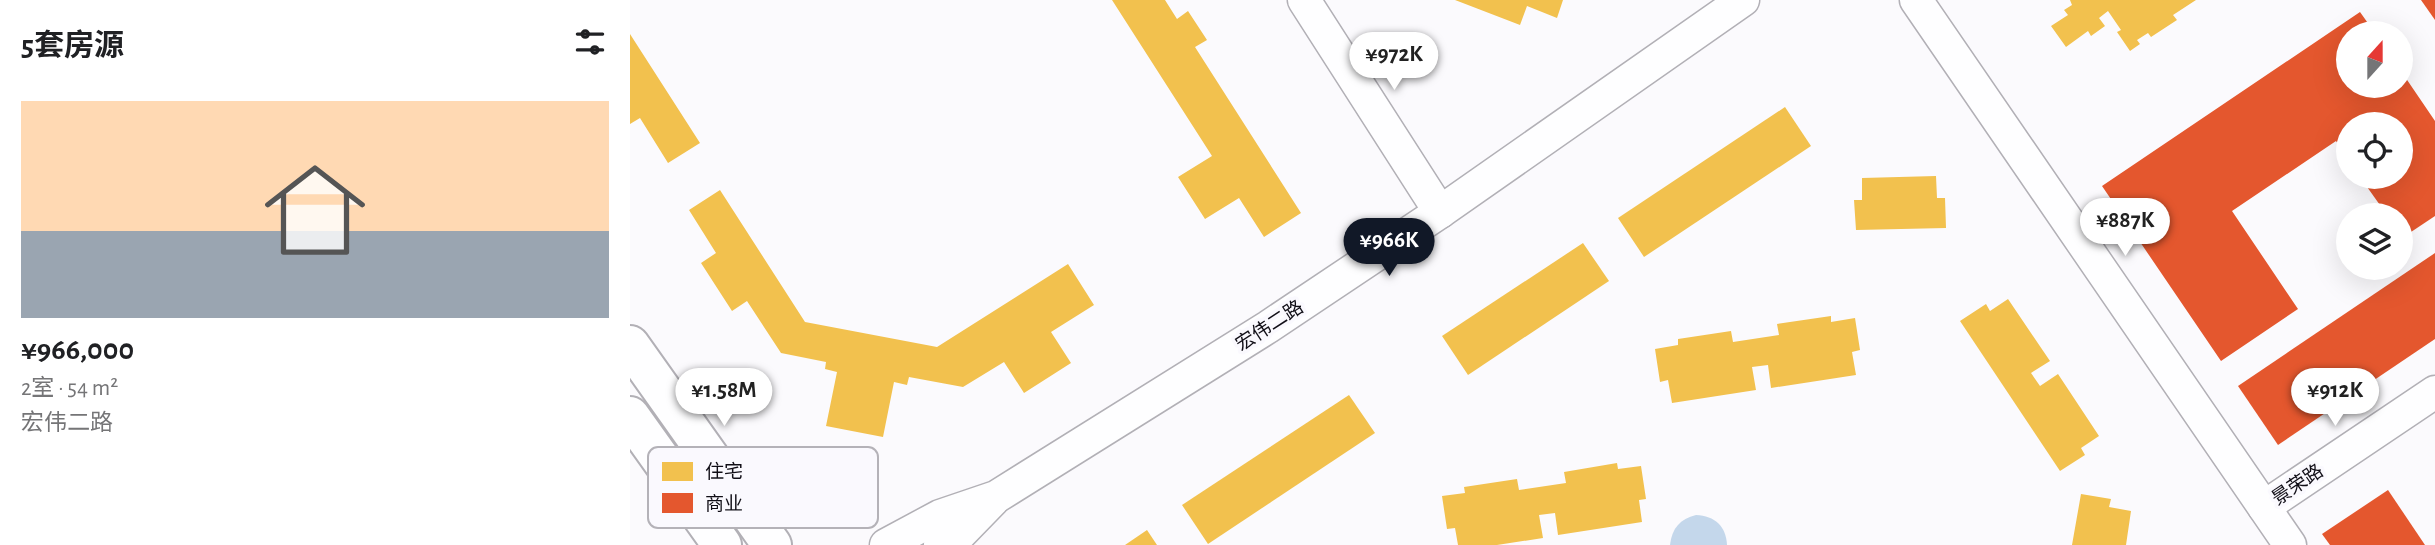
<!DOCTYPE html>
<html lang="zh">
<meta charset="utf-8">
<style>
body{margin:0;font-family:"Alegreya Sans","Noto Sans SC",sans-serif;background:#f2f2f2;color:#202124;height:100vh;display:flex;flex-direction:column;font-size:26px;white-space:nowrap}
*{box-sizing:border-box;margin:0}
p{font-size:23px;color:#757577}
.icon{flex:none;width:38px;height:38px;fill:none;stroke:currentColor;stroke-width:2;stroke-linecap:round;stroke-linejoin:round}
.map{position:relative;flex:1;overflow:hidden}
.panel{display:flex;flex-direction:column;background:#fff;width:630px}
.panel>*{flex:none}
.needle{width:46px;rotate:21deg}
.buttons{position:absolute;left:1706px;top:21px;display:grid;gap:14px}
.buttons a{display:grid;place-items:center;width:77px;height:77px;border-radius:50%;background:#fff;box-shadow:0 7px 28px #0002;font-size:35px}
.price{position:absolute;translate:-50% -60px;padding:0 16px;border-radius:24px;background:#fff;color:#222;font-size:23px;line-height:46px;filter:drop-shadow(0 2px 4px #0008)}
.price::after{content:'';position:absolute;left:50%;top:42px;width:21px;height:16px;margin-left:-10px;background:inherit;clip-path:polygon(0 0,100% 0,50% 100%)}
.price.active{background:#111827;color:#fff}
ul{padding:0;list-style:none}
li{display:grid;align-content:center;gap:14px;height:371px;padding:0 21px}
li span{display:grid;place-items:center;height:217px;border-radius:0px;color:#555}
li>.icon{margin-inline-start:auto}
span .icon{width:126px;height:126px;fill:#fffc;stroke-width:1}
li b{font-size:30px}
h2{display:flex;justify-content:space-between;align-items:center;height:84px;padding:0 21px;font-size:30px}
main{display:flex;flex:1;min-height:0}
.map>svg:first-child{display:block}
.water{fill:#c4d7eb}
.homes{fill:#f2c14e}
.shops{fill:#e4572e}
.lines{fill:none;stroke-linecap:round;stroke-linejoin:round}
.minor-casing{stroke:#b2b0b6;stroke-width:35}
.major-casing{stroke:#b2b0b6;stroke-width:42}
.minor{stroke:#fefeff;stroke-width:32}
.major{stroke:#fefeff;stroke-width:38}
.labels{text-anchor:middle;stroke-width:7;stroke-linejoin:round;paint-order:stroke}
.street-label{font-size:19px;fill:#100e16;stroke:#faf9fe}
.key{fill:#faf9fe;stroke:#b4b2b8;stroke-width:2}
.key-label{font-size:19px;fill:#100e16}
</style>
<main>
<section class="panel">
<h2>5套房源<svg class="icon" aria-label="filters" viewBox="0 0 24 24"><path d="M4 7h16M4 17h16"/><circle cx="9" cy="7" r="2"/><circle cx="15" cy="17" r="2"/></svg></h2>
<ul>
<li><span style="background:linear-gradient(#ffd9b3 60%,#9aa5b1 0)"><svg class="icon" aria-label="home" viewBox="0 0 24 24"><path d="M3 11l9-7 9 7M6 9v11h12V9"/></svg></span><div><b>¥966,000</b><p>2室 · 54 m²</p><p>宏伟二路</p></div></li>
</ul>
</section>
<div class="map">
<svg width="1805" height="545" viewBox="0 0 1805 545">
<rect width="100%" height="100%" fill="#fbfafd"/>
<!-- water -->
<path class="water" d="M 1066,515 C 1085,516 1096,526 1097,545 L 1040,545 C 1042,528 1050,519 1066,515 Z"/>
<!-- homes -->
<g class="homes">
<path d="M 482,0 L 535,0 L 547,19 L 558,11 L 577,40 L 565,47 L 671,213 L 634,237 L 609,198 L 575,219 L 548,177 L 582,156 Z"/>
<path d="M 825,0 L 933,0 L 927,18 L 897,6 L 890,25 Z"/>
<path d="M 1440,0 L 1566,0 L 1543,15 L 1547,20 L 1521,37 L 1518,33 L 1507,40 L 1510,44 L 1500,51 L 1487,32 L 1491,30 L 1478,11 L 1469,18 L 1475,26 L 1461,36 L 1458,31 L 1436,47 L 1421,26 L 1438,15 L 1434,10 L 1442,5 Z"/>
<path d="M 0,34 L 70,143 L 38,163 L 10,118 L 0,124 Z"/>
<path d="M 1155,107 L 1181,146 L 1014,257 L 988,218 Z"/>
<path d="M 1306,176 L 1307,198 L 1315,198 L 1316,228 L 1226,230 L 1224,200 L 1232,200 L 1232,178 Z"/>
<path d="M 90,190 L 175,322 L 307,347 L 438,264 L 464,305 L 421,332 L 441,363 L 394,393 L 374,362 L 333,387 L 279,377 L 277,385 L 264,382 L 253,437 L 196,426 L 207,372 L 195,369 L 196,362 L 151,353 L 117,301 L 102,311 L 71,263 L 86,253 L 59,210 Z"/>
<path d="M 953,243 L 979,281 L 838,375 L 812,336 Z"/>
<path d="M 1378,299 L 1420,361 L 1401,373 L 1410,386 L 1428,374 L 1469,436 L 1451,448 L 1455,455 L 1430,471 L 1330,321 L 1356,304 L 1360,311 Z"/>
<path d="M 1201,316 L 1201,322 L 1225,318 L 1230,350 L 1222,352 L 1226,375 L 1141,388 L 1138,365 L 1122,367 L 1126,390 L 1042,403 L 1038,380 L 1030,382 L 1025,349 L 1048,345 L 1048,339 L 1101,331 L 1103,342 L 1149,335 L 1147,324 Z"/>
<path d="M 719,395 L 745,433 L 578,544 L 552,505 Z"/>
<path d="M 987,463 L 988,469 L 1011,466 L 1016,499 L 1009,500 L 1012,522 L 928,535 L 925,513 L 909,515 L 913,538 L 867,545 L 828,545 L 825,528 L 817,529 L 812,496 L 835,493 L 834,487 L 887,479 L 889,490 L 936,483 L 934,472 Z"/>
<path d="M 1451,494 L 1481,499 L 1479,507 L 1501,511 L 1496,545 L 1442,545 Z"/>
<path d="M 517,530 L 527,545 L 495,545 Z"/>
</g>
<!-- shops -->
<g class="shops">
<path d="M 1791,0 L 1805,0 L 1805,20 Z"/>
<path d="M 1730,12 L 1745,33 L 1718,33 L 1718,86 L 1771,86 L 1771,71 L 1805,121 L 1805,216 L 1772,238 L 1771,215 L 1757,215 L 1730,177 L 1771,177 L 1771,124 L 1718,124 L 1718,159 L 1706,141 L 1602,211 L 1668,309 L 1591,361 L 1472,186 Z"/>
<path d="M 1805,253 L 1805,339 L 1648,445 L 1608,386 Z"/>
<path d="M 1758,490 L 1795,545 L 1700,545 L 1692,534 Z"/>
</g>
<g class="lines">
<!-- minor casing -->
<g class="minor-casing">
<g id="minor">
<path d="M 674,0 L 810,212"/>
<path d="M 1286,0 L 1660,545"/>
<path d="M 1634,507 L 1805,392"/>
<path d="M 256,545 L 310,516 L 366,497 L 638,327 L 810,212 L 1113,0"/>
<path d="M 310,545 L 329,535 L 363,500"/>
</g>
</g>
<!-- major casing -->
<g class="major-casing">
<g id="major">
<path d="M 0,345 L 142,545"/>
<path d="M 0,416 L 92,545"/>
</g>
</g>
<!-- minor -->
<use href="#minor" class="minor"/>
<!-- major -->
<use href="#major" class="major"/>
</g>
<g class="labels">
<!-- street labels -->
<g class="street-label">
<text transform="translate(639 325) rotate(-33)" y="7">宏伟二路</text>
<text transform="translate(1667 484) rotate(-34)" y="7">景荣路</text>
</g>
</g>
<!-- legend -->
<rect x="18" y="447" width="230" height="81" rx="10" class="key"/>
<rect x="32" y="462" width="31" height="19" fill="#f2c14e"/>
<rect x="32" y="493" width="31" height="20" fill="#e4572e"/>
<g class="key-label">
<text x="75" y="478">住宅</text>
<text x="75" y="510">商业</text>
</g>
</svg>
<div class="buttons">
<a><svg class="needle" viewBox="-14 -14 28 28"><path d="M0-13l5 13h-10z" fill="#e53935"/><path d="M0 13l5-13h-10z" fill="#757577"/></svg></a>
<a><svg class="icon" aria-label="locate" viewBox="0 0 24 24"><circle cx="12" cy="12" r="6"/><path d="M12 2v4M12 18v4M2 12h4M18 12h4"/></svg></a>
<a><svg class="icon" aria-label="layers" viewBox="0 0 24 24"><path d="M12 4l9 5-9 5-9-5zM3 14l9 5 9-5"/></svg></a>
</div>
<b class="price" style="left:764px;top:92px">¥972K</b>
<b class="price" style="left:1495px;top:258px">¥887K</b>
<b class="price active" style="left:759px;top:278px">¥966K</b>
<b class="price" style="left:94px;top:428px">¥1.58M</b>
<b class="price" style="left:1705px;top:428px">¥912K</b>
</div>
</main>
